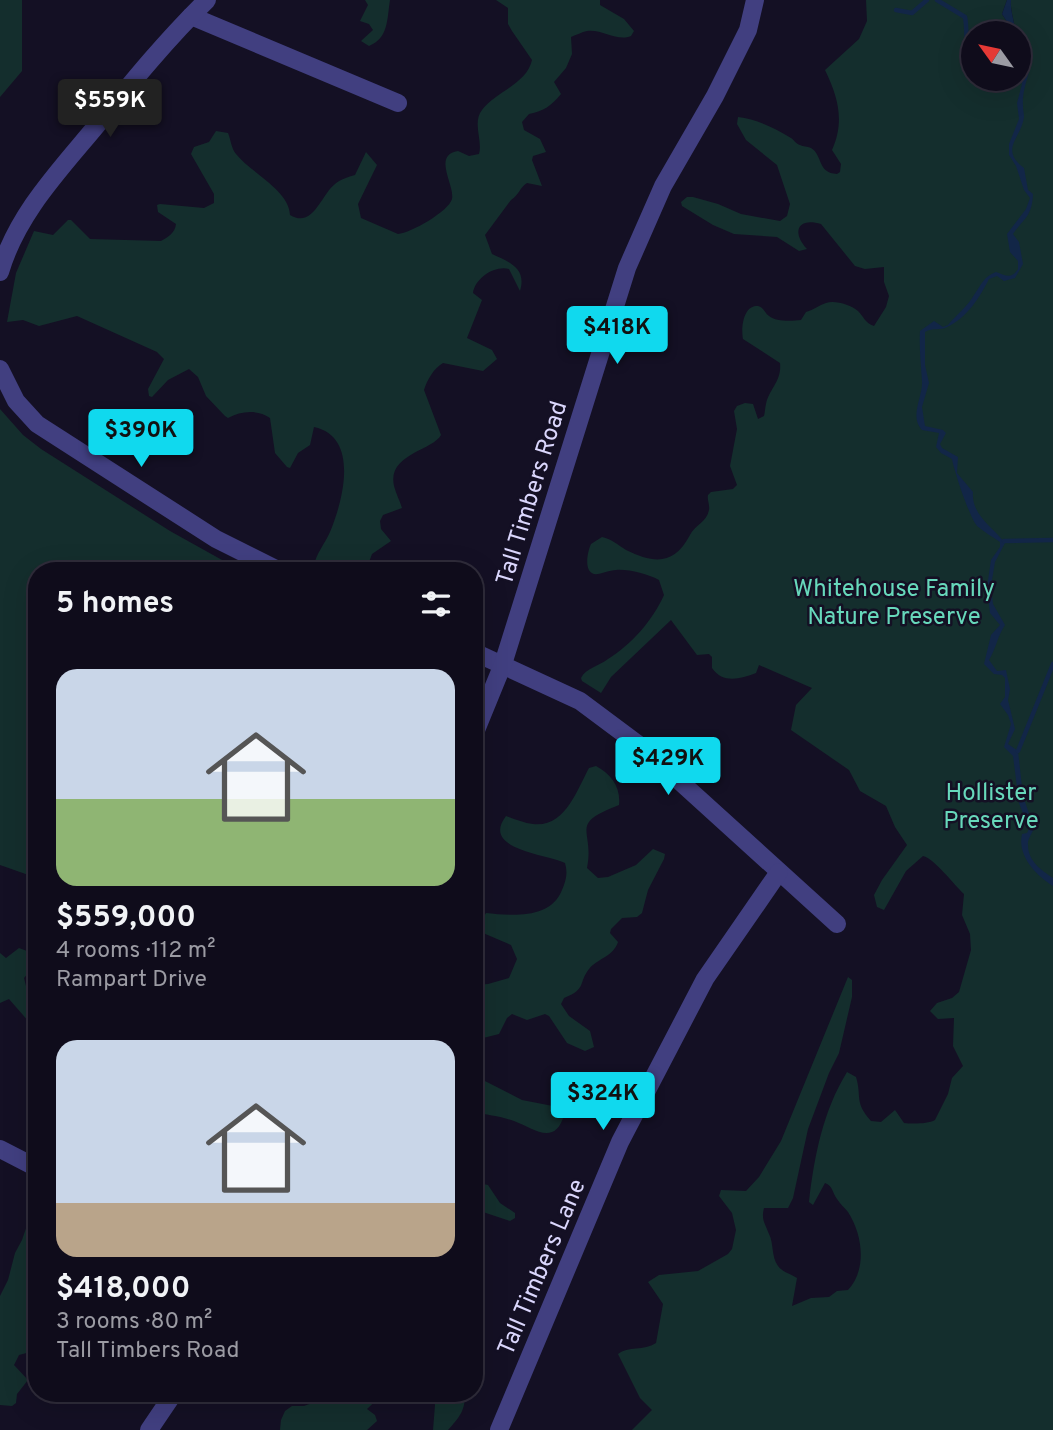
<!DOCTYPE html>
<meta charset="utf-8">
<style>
body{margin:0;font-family:Overpass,sans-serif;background:#181524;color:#f1f3f6;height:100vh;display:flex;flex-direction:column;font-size:26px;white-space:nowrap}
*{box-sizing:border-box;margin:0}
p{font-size:23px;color:#9b9ba3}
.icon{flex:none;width:38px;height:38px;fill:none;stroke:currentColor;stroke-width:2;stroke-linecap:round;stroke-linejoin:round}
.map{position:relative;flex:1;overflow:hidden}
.panel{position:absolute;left:28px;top:562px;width:455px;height:840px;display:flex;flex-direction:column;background:#0f0c1b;border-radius:28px;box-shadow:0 7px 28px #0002,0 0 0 2px #2f2c3a}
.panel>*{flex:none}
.needle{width:46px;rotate:303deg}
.buttons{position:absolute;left:961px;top:21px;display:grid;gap:14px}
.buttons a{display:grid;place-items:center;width:70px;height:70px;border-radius:50%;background:#0f0c1b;box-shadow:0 7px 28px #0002,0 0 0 2px #2f2c3a;font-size:35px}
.price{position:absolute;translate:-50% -60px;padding:0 16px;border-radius:7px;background:#10d9ee;color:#111;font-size:23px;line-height:46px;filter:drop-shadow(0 2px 4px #0008)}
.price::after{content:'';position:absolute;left:50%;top:42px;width:21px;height:16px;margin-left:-10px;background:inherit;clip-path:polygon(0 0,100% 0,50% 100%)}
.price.on{background:#222;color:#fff}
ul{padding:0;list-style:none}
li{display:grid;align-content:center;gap:14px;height:371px;padding:0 28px}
li span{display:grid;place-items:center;height:217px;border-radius:21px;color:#555}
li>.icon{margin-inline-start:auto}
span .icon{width:126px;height:126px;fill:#fffc;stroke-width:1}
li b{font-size:30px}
h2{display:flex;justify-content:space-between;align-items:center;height:84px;padding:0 28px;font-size:30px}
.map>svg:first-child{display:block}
.green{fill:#142e2d}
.water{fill:#122647}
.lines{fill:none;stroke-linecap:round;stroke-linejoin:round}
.stream{stroke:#122647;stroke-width:4.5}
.minor{stroke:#413f80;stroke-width:18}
.labels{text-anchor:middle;stroke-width:5;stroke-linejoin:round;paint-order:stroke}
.street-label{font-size:24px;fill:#dad6fc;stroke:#141024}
.park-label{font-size:24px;fill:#67d8bb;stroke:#141024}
</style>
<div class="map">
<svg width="1053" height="1430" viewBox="0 0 1053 1430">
<rect width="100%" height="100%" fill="#141024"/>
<!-- green -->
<g class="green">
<path d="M 0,0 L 22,0 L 22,71 L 0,97 Z"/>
<path d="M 365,0 L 390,0 C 387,18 389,38 369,46 L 361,41 L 373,30 L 369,24 L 360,21 L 368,5 Z"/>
<path d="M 496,0 L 600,0 L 600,5 L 624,19 L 634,31 L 631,36 C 617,42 603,29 587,31 C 582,32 576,35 571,37 L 572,54 L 566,68 L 554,82 L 561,94 C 551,106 544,111 529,114 L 522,122 L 524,130 L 540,139 L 546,152 L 533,156 L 532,160 L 542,186 L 527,183 C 520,187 519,195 511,200 L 485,235 L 492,254 C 509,262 527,268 520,291 L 509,269 C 495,265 475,278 473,293 L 482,300 L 467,338 L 492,350 L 497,359 L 483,371 L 443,363 C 434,368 427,380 424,390 L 441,435 C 432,451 387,454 394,486 C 396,494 400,501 402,508 L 383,515 L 380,521 L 381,529 L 391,541 L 372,554 L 366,570 L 320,570 L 314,566 C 316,553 325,544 330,532 C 343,501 360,437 314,427 L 310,445 L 298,453 L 290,468 L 287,467 L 275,453 L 270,418 C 257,409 241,411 228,418 L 225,416 L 206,396 L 198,377 L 189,369 L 168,380 L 152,397 L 149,396 L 148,389 L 164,359 L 157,352 L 77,316 L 39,326 L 23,320 L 7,322 L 16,273 L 34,231 L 53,235 L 68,220 L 71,220 L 90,239 L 161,241 C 168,237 175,233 176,224 L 158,212 L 157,205 L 160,204 L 204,208 L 214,203 L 214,194 L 191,154 L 194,147 L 209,142 L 216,131 L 228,133 C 231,140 231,148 236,154 C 251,173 289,190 290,215 C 313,229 321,195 335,184 C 341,179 348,177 355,175 L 366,152 L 377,165 L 358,204 L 361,218 L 398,234 C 411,233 449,211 452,199 C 455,185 432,155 458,151 L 469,156 L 479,154 C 483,141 472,123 482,110 C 495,92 527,84 532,60 L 512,31 L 508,24 L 508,8 Z"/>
<path d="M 866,0 L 1007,0 L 1002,14 L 1009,25 L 1010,33 L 973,33 L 973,79 L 1018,79 L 1018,33 L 1015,33 C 1015,21 1010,12 1011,0 L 1053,0 L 1053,1430 L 632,1430 L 652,1410 L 640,1398 L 618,1354 C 628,1346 644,1351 656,1343 L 663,1304 L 648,1282 L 659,1275 L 698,1271 L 728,1254 L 732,1249 L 736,1230 L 732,1213 L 719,1196 L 721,1190 L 746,1191 L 759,1177 L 781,1141 L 848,977 L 852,980 L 852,997 L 839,1053 L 829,1073 L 808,1129 L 793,1198 L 788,1208 L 764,1208 C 761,1220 765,1223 769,1234 C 774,1244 771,1256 778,1266 C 782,1272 791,1274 797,1278 L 792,1306 L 811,1298 L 829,1297 L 837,1291 L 848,1290 C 867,1270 863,1235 848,1212 C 845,1208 840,1204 837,1199 C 832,1192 833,1186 825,1183 L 813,1205 L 809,1202 C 814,1157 823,1111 847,1072 L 856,1077 C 862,1097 854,1102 871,1121 L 881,1122 L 895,1110 L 904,1123 C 912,1124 928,1124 935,1120 L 948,1094 L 952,1078 L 963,1066 L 953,1046 L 954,1018 L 938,1019 L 930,1011 L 937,1003 L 952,998 L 959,992 L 971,950 L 970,934 L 962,915 L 964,894 C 953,884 935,859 923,856 L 906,871 L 884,910 L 877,907 L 874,895 L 882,880 L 907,845 L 895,827 L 886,806 L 860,791 L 849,770 L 791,730 L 796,705 L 812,688 L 759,665 L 756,673 C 740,679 723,684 712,668 L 712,657 L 709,654 L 697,655 L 671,620 L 611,677 L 601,693 L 582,681 L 581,678 C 586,668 599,666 608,659 C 631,645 653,620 664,595 L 659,580 C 647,574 629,569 616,570 C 609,570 600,575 594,574 C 583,571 588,550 591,544 L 602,537 C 612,539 618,545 626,550 C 655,564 674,565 690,535 C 695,525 707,522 709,510 C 710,505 707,500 708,495 L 711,492 L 733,489 L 737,485 L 730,466 L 737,429 L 734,411 L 737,406 L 745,403 L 753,404 L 758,419 L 764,416 C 765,412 765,408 766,404 C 769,389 782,381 780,363 L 743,339 C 741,329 743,307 756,306 C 764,306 764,313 769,316 C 776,322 792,321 801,320 L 806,312 C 814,310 819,305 826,303 C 835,300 851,305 858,311 C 864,317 865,323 874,326 L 886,307 L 889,296 L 884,282 L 884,267 L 865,269 L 855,266 L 821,224 C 798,217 791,232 807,249 L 799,251 L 777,237 L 734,234 L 713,225 L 682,206 L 681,202 L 687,197 L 693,197 L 718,204 L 741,214 L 780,221 L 787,216 L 790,204 L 777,165 L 746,140 L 737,124 L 738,117 C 756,119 775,128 791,138 C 794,140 796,144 800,145 C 803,147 807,146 811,148 C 823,155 817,173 837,174 L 840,172 L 841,164 L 832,150 C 845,121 838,97 825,70 L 859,39 L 867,21 Z"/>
<path d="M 0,409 L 23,435 L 41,449 L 170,531 L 240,570 L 37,570 L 37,878 L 0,865 Z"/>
<path d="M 596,766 C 611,774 621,787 619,805 C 567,825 595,829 587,868 L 598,878 L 608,877 L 636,865 L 653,849 L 665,854 L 664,859 L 648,890 L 642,913 L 637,917 L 622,918 L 611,929 L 610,933 L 618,942 C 613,957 598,958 589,969 C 578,983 587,989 564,998 L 561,1004 L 569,1016 L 590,1031 L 594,1047 L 585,1051 L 567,1043 L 549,1016 L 545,1014 L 527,1020 L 512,1014 L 507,1018 L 499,1034 L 483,1038 L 474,1048 L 474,1033 L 477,1027 L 474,1024 L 474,985 L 488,984 L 509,978 L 517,959 L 511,945 L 483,933 L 480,923 L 486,913 C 512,916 551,919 562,890 C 566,880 568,874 565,863 C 548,854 480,850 506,816 C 514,819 524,823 533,824 C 565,828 577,790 589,768 Z"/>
<path d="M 37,941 L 37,963 L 24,978 L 26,986 L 37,1001 L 37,1031 L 9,999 L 0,1003 L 0,953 L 6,958 L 19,948 L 27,951 Z"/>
<path d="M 474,1049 L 485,1059 L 479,1071 L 481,1079 L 522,1100 L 558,1107 L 564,1115 C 555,1147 533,1128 514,1121 C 503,1117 486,1114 474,1113 Z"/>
<path d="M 474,1182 L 488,1185 L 500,1203 L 515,1213 L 515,1218 L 510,1221 L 483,1212 L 474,1214 Z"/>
<path d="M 37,1196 L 37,1332 L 30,1339 L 34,1351 L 19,1355 L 14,1365 L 28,1380 L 17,1394 L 16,1403 L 12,1406 L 0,1405 L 0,1296 L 8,1280 L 15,1253 L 22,1240 Z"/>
<path d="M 339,1393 L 384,1393 L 367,1409 L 375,1415 L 377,1421 L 367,1430 L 280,1430 L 281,1420 L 285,1411 L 292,1406 L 304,1406 Z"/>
<path d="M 432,1393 L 464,1393 C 467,1409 458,1419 448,1430 L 433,1430 L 435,1405 Z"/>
</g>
<!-- water -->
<g class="water">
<path d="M 1007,0 L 1011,0 C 1010,12 1015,21 1015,33 L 1010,33 L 1009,25 L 1002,14 Z"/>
<path d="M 1019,66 L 1029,72 C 1026,83 1022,94 1023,106 C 1023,111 1024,112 1024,117 C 1021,139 999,149 1024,168 L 1028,190 L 1033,194 C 1032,217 1024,218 1013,234 L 1019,242 L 1023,264 L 1015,278 L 1004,281 L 997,276 L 989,279 C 980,297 967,318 947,327 C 940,331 933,327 925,332 L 925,365 L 929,383 L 922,407 L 925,426 L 943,430 L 946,433 L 940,444 L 942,448 L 958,457 L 957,473 L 973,492 C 971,515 993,527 1005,543 L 995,562 L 991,586 L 993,604 L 1005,625 C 997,637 996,649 989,660 L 997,671 L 1006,670 L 1010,689 L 1008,700 L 1015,729 L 1008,744 L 1018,751 L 1023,796 L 1034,828 C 1032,834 1027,840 1028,845 C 1028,861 1041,870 1053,878 L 1053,886 C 1036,875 1017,856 1022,834 L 1027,833 L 1029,829 L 1019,803 L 1013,756 L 1004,747 L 1011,724 L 1008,715 L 1000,704 L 1005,697 L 1005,678 L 1002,675 L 994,674 L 984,664 L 991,635 L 1000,625 L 990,613 L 987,587 L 991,560 L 1000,547 L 1000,542 C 993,537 984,532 977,526 C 970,518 954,471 952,459 L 941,453 L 936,447 L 939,433 L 922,430 C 909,416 923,397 922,381 C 921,364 919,348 920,331 L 934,321 L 943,327 L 948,325 C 956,315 968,306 974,295 C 981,285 983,277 996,272 C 1005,275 1011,280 1018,269 L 1018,261 L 1010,252 L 1007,234 L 1026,209 L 1030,198 L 1024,190 L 1016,166 L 1009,155 L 1009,144 L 1019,119 L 1017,103 L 1022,84 Z"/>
</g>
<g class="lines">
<!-- stream -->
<g class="stream">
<path d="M 937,0 L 965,17 C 968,30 964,56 973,64"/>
<path d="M 896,10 L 912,13 L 927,0"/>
<path d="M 1004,541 L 1053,540"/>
<path d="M 1018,751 L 1053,664"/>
</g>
<!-- minor -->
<g class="minor">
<path d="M 191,16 L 398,103"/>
<path d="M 0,272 C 17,214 59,171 97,125 C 132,82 167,39 207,0"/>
<path d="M 0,369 L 16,401 L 37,424 L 216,539 L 278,570"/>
<path d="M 474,652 L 580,701 L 643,748 L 837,924"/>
<path d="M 474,735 L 503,664 L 627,268 L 663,186 L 715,96 L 748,30 L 755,0"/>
<path d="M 0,1149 L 37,1168"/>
<path d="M 149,1430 L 174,1393"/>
<path d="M 499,1430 L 620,1142 L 705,979 L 779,872"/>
</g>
</g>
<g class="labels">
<!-- street labels -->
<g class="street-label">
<text transform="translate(531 493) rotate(-73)" y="8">Tall Timbers Road</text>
<text transform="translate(541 1267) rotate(-67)" y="8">Tall Timbers Lane</text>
</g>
<!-- park labels -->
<g class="park-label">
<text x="894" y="596">Whitehouse Family<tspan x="894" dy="28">Nature Preserve</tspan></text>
<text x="991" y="800">Hollister<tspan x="991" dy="28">Preserve</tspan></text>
</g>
</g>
</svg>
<div class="buttons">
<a><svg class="needle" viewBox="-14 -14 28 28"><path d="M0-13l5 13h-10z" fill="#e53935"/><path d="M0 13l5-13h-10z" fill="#9b9ba3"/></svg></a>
</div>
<b class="price on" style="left:110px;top:139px">$559K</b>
<b class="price" style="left:617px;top:366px">$418K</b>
<b class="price" style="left:141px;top:469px">$390K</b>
<b class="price" style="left:668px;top:797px">$429K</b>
<b class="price" style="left:603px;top:1132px">$324K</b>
<section class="panel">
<h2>5 homes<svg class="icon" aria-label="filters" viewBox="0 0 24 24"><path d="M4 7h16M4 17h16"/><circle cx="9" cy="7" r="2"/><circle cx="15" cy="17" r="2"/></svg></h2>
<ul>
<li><span style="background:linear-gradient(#c9d6e8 60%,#8fb573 0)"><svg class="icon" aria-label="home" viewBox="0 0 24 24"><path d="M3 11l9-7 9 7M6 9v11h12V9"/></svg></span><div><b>$559,000</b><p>4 rooms · 112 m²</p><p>Rampart Drive</p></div></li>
<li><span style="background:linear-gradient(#c9d6e8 75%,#b9a48a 0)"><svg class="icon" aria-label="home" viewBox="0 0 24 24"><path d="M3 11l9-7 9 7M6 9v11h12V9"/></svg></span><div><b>$418,000</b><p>3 rooms · 80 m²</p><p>Tall Timbers Road</p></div></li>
</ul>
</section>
</div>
